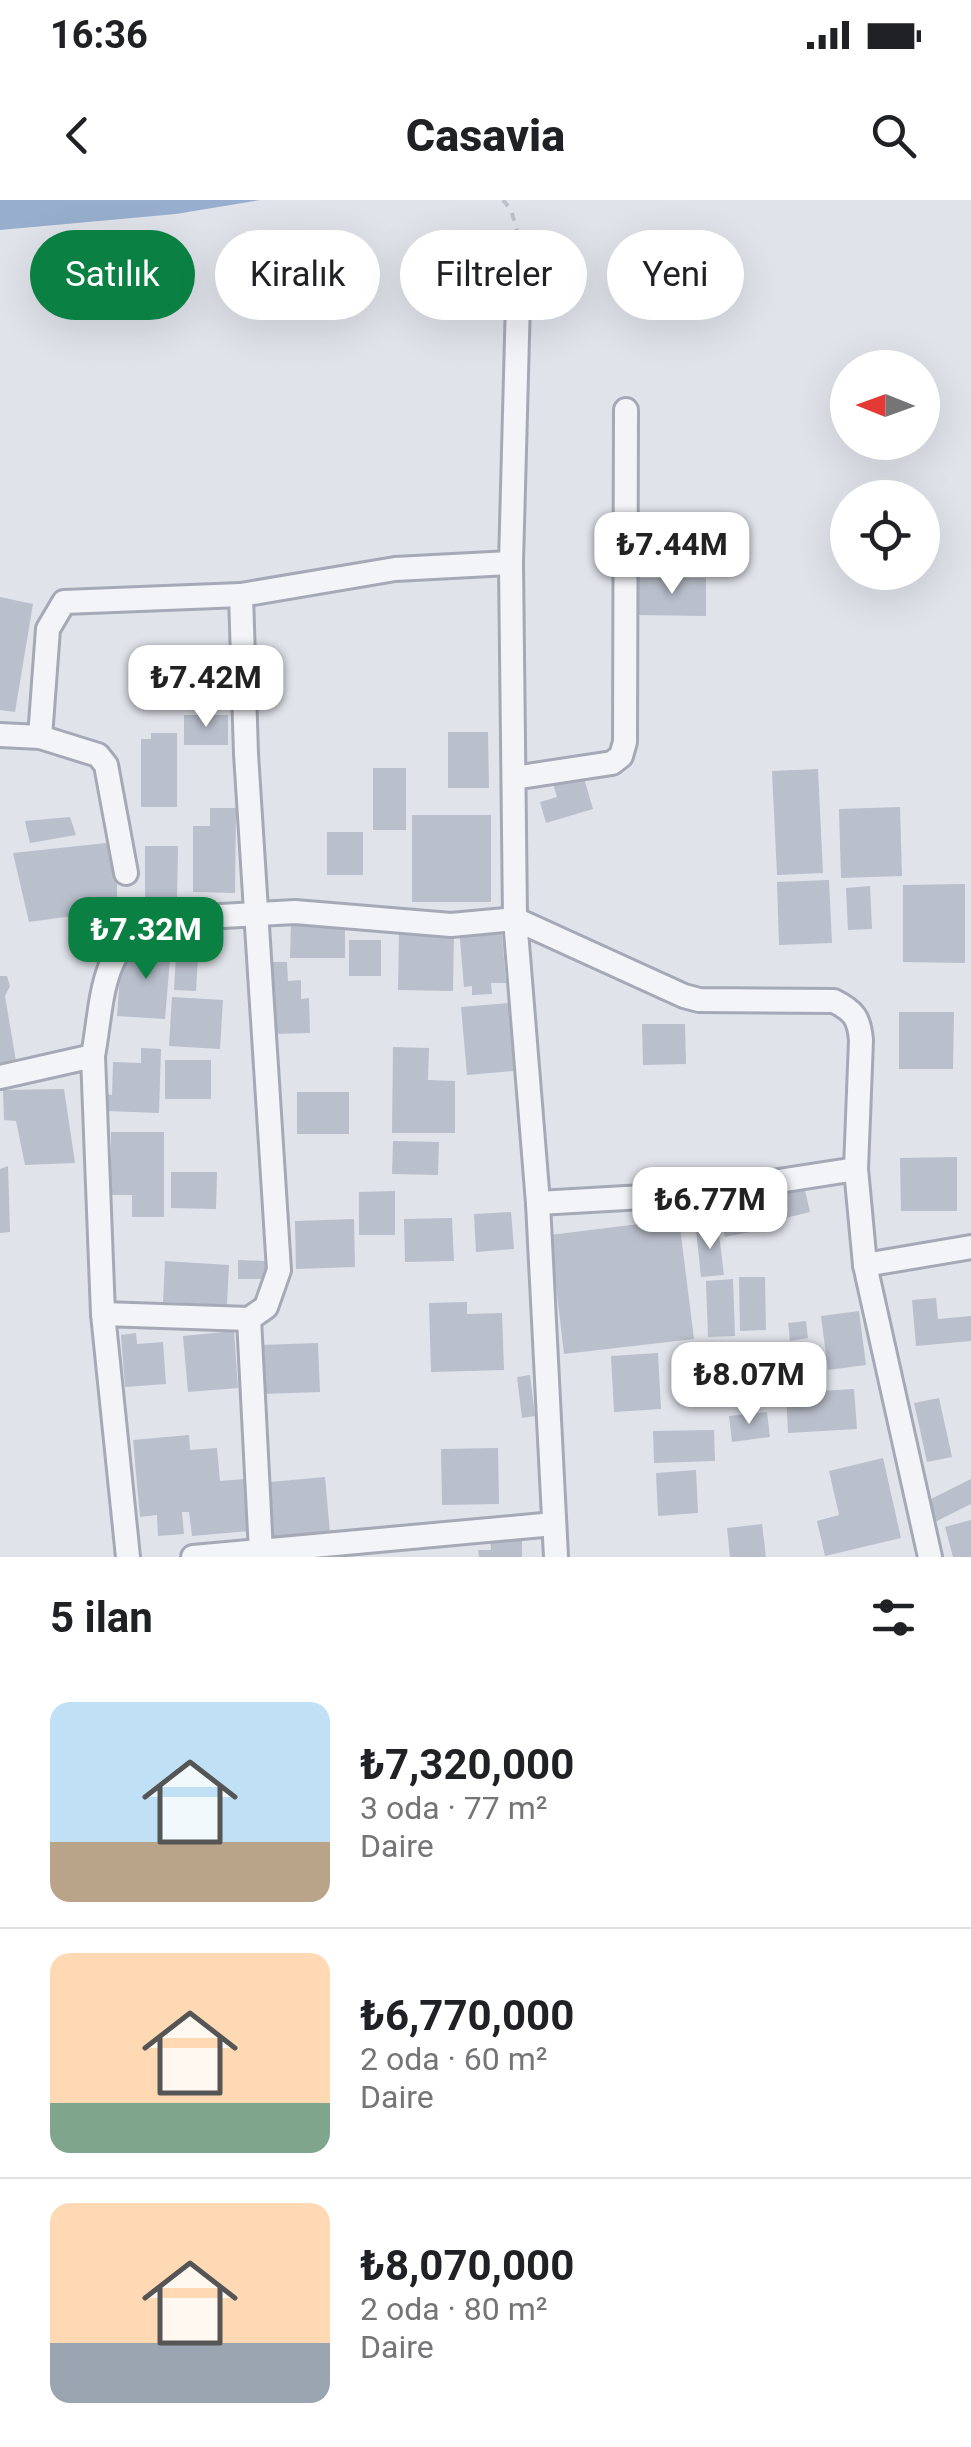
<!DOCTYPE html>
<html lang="tr">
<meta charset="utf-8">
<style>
body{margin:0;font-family:Roboto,sans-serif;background:#f6f6f6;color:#202124;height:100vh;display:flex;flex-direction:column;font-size:38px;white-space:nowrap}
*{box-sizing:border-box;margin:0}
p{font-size:32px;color:#757577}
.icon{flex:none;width:55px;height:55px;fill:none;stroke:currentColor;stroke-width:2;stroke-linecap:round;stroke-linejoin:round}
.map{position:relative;height:1357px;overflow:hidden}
.panel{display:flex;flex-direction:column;background:#fff;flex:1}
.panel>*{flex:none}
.hud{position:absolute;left:30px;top:30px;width:912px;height:90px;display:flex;gap:20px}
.needle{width:65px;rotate:271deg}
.buttons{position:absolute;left:830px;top:150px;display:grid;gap:20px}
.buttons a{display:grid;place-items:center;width:110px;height:110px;border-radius:50%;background:#fff;box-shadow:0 10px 40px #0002;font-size:50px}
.price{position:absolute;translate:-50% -85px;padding:0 22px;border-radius:20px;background:#fff;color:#222;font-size:32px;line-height:65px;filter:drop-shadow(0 2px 5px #0008)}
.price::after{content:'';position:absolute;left:50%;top:60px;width:30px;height:22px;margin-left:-15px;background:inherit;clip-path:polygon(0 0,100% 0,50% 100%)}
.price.selected{background:#0b8043;color:#fff}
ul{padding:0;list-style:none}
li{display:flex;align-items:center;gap:30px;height:250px;padding:0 50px}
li+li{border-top:2px solid #e0e0e0}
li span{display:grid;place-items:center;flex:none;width:280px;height:200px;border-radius:20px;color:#555}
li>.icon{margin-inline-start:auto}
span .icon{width:120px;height:120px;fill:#fffc;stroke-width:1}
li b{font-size:42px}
h2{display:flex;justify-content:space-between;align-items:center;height:120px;padding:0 50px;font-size:42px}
.chip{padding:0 35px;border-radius:45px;background:#fff;box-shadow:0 10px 40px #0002;font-size:35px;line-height:90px}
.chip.selected{background:#0b8043;color:#fff}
.status{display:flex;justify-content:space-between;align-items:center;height:70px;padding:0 50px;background:#fff;direction:ltr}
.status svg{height:28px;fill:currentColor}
header{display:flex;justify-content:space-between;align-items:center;height:130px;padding:0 50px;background:#fff;font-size:45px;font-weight:800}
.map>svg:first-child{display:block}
.water{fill:#97aece}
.building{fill:#b9bfcb}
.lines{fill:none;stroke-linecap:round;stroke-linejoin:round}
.minor-casing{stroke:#a5a9b5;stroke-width:28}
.path{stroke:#bec1c9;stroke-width:4;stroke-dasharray:8 8;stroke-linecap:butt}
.minor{stroke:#f3f4f8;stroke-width:22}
</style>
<div class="status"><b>16:36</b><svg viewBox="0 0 49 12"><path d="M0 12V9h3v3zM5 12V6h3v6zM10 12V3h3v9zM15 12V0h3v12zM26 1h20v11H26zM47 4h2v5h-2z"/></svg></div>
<header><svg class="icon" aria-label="back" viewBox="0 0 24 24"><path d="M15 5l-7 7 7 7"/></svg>Casavia<svg class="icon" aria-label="search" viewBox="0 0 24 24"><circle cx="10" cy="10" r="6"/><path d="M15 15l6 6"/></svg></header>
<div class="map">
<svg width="971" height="1357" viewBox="0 0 971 1357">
<rect width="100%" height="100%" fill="#e0e3ea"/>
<!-- water -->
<path class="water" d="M 0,0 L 260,0 L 176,14 L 0,30 Z"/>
<!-- building -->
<g class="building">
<path d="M 638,378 L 706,378 L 706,416 L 637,415 Z"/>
<path d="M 0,397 L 33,404 L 15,512 L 0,510 Z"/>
<rect x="181" y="490" width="48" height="19"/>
<rect x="184" y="515" width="44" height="30"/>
<path d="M 448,532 L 488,532 L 489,588 L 448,588 Z"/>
<path d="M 151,533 L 177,533 L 177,607 L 141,607 L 141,539 L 151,539 Z"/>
<rect x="373" y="568" width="33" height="62"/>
<path d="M 818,569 L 823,673 L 777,675 L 772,571 Z"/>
<path d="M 583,575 L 593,609 L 546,623 L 540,602 L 557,597 L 553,584 Z"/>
<path d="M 900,607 L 902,676 L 841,678 L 839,609 Z"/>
<path d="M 210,608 L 236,608 L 235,693 L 193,692 L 193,626 L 210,626 Z"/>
<rect x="412" y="615" width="79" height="87"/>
<path d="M 70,617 L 76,635 L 30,643 L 25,621 Z"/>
<rect x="327" y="632" width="36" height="43"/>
<path d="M 106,643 L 117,665 L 117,710 L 29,722 L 13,653 Z"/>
<path d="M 145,646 L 178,646 L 177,703 L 145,703 Z"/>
<path d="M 829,680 L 832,743 L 779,745 L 777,682 Z"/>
<path d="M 965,684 L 965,763 L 903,762 L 903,685 Z"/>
<path d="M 870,686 L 872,729 L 848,730 L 846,688 Z"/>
<path d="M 291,720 L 345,720 L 345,758 L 290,758 Z"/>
<path d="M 501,725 L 506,783 L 491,783 L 492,794 L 472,795 L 472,786 L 464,787 L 459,728 Z"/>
<path d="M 399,730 L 454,731 L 453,791 L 398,790 Z"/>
<path d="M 149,734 L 172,735 L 165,819 L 117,816 L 121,760 L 147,762 Z"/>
<path d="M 177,738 L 199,739 L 196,791 L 174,790 Z"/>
<rect x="349" y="740" width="32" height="36"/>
<path d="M 271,762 L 287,762 L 288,781 L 301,780 L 301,799 L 309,798 L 310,833 L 273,834 Z"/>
<path d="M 0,776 L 7,776 L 10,786 L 5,796 L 16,861 L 0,863 Z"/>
<path d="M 172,797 L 223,800 L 220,849 L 169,846 Z"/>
<path d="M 509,803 L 514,871 L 467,875 L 461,807 Z"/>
<path d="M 899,812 L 954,812 L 953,869 L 899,869 Z"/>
<path d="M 642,824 L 685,824 L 686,864 L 643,865 Z"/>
<path d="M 393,847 L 429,848 L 428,880 L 455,881 L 455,933 L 392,933 Z"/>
<path d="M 141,848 L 161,849 L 159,913 L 106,911 L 107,894 L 112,895 L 113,862 L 141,863 Z"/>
<rect x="165" y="860" width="46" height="39"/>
<path d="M 64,889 L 75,963 L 25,965 L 16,921 L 4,920 L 3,890 Z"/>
<rect x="297" y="892" width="52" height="42"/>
<path d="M 111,932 L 164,932 L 164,1017 L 132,1017 L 132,995 L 111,995 Z"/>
<path d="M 393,941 L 439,942 L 438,975 L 392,974 Z"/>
<path d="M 957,957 L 957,1011 L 901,1011 L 900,958 Z"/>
<path d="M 8,966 L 10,1032 L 0,1033 L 0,969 Z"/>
<path d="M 171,972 L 217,972 L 216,1009 L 171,1008 Z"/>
<path d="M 803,982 L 810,1012 L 761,1024 L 754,994 Z"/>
<path d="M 395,991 L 395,1035 L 359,1035 L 359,992 Z"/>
<path d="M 748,996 L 755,1031 L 725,1037 L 718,1002 Z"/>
<path d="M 511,1012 L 514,1049 L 476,1052 L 474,1014 Z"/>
<path d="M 452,1018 L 454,1061 L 405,1062 L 404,1019 Z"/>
<path d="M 354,1019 L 355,1067 L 296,1069 L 295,1021 Z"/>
<path d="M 679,1019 L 694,1139 L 564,1154 L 550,1035 Z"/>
<path d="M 718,1026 L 724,1075 L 701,1077 L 696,1029 Z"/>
<path d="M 238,1060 L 265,1061 L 265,1079 L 238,1079 Z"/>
<path d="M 165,1061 L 229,1065 L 227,1105 L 163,1102 Z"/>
<path d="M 739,1077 L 765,1077 L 766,1130 L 740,1131 Z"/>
<path d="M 733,1079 L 735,1136 L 708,1137 L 706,1081 Z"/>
<path d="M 936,1098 L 938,1119 L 971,1116 L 971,1141 L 916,1146 L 912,1100 Z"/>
<path d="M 467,1102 L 467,1114 L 502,1113 L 504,1170 L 431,1172 L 429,1103 Z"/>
<path d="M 859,1111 L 866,1165 L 828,1170 L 821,1116 Z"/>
<path d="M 806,1121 L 808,1138 L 790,1141 L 788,1123 Z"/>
<path d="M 234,1131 L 238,1188 L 188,1192 L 183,1136 Z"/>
<path d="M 136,1133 L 137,1144 L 163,1142 L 166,1184 L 125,1187 L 121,1135 Z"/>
<path d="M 318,1143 L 320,1192 L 262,1194 L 260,1145 Z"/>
<path d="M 658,1153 L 661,1209 L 614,1212 L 611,1156 Z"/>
<path d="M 530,1175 L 535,1216 L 522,1218 L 517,1177 Z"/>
<path d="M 854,1189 L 857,1229 L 788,1233 L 786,1193 Z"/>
<path d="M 939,1198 L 952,1257 L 927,1262 L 914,1203 Z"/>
<path d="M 767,1212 L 770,1237 L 732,1242 L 729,1216 Z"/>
<path d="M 714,1230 L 715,1261 L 654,1263 L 653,1231 Z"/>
<path d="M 189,1235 L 190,1250 L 217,1248 L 220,1281 L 245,1279 L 249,1331 L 192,1336 L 189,1312 L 182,1312 L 184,1334 L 158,1336 L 157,1315 L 140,1317 L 133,1240 Z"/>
<path d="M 498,1248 L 499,1304 L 442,1305 L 441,1249 Z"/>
<path d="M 883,1258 L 901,1338 L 825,1356 L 817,1321 L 839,1315 L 829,1271 Z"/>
<path d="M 696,1270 L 698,1313 L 658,1316 L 656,1273 Z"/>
<path d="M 325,1277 L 330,1333 L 274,1338 L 270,1282 Z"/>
<path d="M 971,1279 L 971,1304 L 933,1323 L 923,1303 Z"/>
<path d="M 971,1320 L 971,1357 L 953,1357 L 945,1327 Z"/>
<path d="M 762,1324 L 766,1357 L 730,1357 L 727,1328 Z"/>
<path d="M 522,1335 L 522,1357 L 479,1357 L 478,1350 L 491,1350 L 490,1336 Z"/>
</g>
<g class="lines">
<!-- minor casing -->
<g class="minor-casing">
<g id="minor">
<path d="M 519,63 L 511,363 L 515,719 L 538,1003 L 556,1357"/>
<path d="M 0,535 L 40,537 L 48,429 L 64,402 L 241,395"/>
<path d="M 40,537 L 98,555 L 106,565 L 126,673"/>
<path d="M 514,578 L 612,563 L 621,556 L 625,542 L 626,210"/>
<path d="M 93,856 L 103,1114 L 128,1357"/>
<path d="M 0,877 L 93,856 C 103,801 99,754 148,720 L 295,712 L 451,725 L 515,719 L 684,796 L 699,800 L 834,801 C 854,811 859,818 861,840 L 856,969 L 865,1065 L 930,1357"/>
<path d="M 538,1003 L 696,994 L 856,969"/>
<path d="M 865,1065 L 971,1047"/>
<path d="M 103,1114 L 249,1119 L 266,1107 L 279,1070 L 246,554 L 241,395 L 395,369 L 511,363"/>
<path d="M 249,1119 L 261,1352"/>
<path d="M 193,1357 L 554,1324"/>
</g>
</g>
<!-- path -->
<path class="path" d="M 503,0 L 511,10 L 520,41"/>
<!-- minor -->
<use href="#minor" class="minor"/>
</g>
</svg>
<div class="buttons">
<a><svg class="needle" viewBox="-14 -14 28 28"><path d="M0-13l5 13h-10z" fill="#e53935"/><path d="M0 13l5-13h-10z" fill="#757577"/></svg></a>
<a><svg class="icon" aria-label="locate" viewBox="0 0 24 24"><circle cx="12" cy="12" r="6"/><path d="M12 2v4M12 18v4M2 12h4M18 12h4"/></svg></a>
</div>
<b class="price" style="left:672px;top:397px">₺7.44M</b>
<b class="price" style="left:206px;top:530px">₺7.42M</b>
<b class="price selected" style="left:146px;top:782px">₺7.32M</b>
<b class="price" style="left:710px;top:1052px">₺6.77M</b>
<b class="price" style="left:749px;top:1227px">₺8.07M</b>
<div class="hud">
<a class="chip selected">Satılık</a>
<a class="chip">Kiralık</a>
<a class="chip">Filtreler</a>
<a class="chip">Yeni</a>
</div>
</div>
<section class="panel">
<h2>5 ilan<svg class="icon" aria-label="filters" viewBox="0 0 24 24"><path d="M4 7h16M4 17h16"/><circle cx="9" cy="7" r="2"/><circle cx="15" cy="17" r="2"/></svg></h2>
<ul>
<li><span style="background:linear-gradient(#bfe0f5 70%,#b9a48a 0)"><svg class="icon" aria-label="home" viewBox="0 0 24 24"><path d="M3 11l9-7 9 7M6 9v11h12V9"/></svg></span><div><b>₺7,320,000</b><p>3 oda · 77 m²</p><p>Daire</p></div></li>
<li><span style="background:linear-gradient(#ffd9b3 75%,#7fa58c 0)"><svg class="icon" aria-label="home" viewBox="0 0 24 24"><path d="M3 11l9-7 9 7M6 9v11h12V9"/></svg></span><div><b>₺6,770,000</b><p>2 oda · 60 m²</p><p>Daire</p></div></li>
<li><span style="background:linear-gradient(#ffd9b3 70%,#9aa5b1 0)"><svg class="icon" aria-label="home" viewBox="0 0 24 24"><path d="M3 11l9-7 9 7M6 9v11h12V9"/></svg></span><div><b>₺8,070,000</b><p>2 oda · 80 m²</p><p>Daire</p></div></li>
</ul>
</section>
